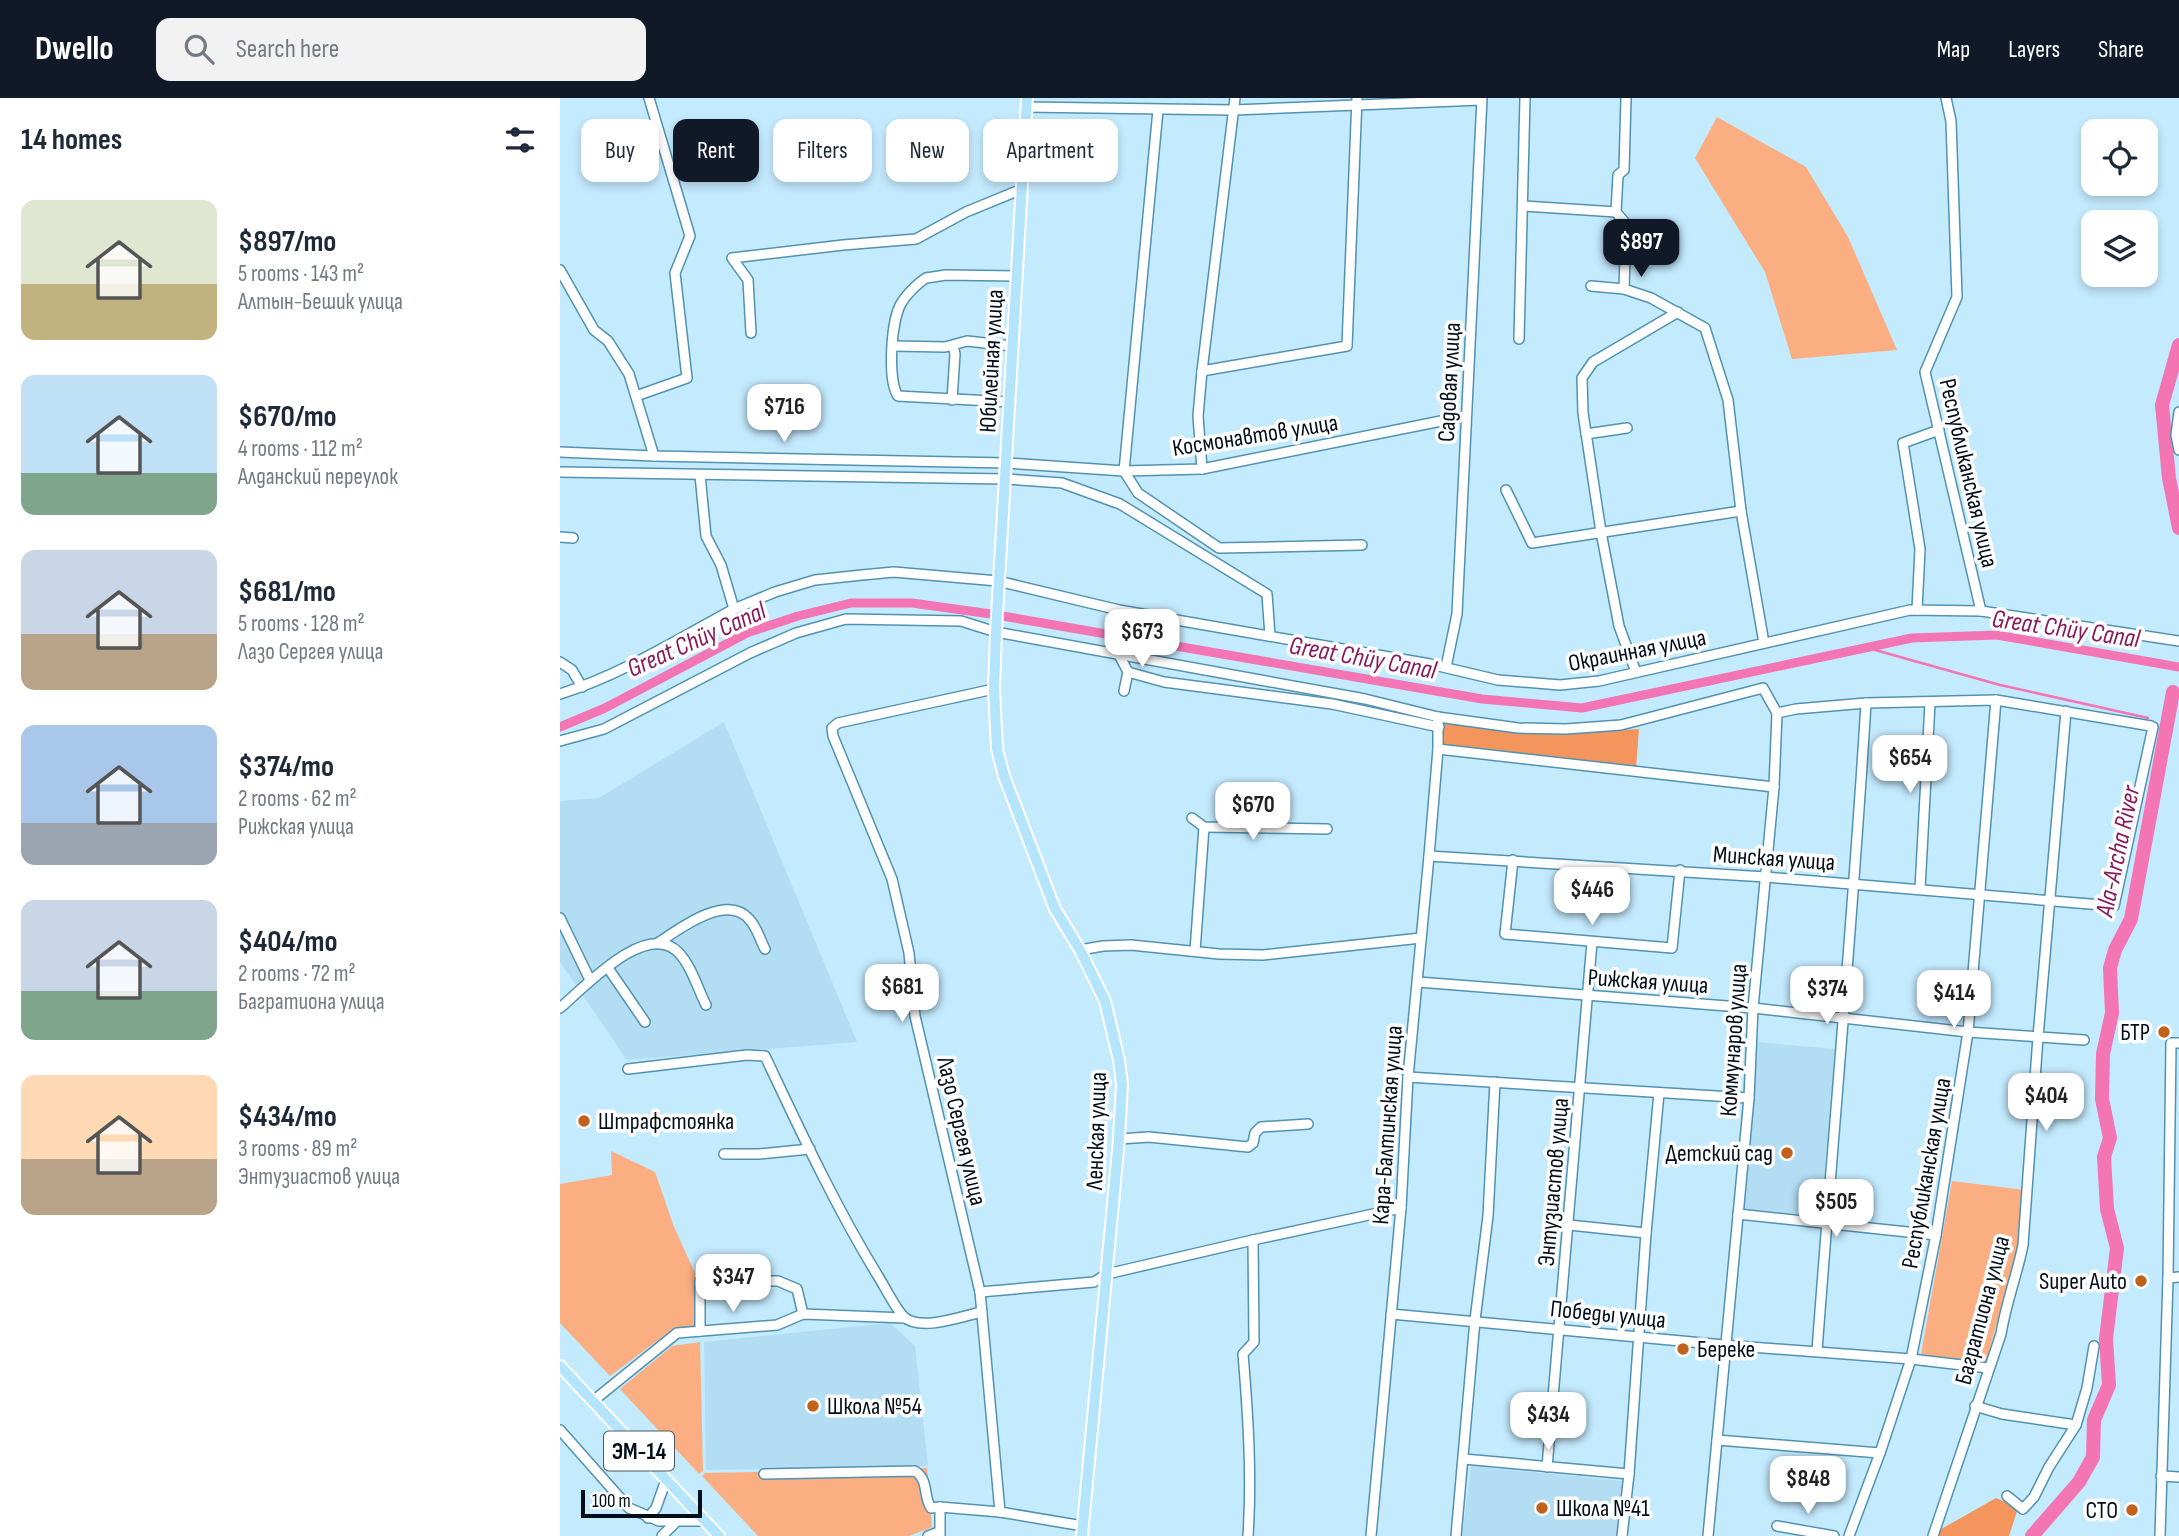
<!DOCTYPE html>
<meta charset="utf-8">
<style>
body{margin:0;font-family:"Sofia Sans Condensed",sans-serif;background:#f2f2f3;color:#1f2937;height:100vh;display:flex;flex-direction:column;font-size:26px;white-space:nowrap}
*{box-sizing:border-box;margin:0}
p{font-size:23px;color:#747a83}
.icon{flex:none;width:38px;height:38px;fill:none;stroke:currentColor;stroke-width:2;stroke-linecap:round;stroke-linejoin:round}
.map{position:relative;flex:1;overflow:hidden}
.details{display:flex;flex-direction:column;background:#fff;width:560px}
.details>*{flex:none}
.banner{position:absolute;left:21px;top:21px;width:665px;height:63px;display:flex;gap:14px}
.fabs{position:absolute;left:1521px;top:21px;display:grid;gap:14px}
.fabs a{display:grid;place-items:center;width:77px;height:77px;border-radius:14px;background:#fff;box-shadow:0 4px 10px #0003;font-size:35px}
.scale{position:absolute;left:21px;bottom:18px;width:121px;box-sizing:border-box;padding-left:7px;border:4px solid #000e19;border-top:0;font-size:19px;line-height:24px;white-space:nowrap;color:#000e19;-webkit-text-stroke:5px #fff;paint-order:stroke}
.price{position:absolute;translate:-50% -60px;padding:0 16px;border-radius:14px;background:#fff;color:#222;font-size:23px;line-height:46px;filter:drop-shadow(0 2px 4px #0008)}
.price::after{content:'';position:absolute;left:50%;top:42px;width:21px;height:16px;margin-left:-10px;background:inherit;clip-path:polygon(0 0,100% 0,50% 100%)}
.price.selected{background:#111827;color:#fff}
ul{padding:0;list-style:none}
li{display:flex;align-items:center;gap:21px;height:175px;padding:0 21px}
li span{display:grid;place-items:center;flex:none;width:196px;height:140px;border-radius:14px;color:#555}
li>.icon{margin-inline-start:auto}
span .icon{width:84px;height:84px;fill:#fffc;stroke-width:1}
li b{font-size:30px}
h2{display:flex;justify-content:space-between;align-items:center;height:84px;padding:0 21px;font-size:30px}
.tag{padding:0 24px;border-radius:14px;background:#fff;box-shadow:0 4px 10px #0003;font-size:24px;line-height:63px}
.tag.selected{background:#111827;color:#fff}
header{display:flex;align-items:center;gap:42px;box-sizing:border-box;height:98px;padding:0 35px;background:#111827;color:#fff}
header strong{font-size:33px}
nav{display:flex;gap:38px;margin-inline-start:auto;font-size:24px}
.search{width:490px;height:63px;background:#f2f2f3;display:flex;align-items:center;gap:18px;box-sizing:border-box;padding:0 24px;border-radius:14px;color:#747a83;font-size:26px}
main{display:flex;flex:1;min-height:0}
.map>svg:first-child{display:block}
.built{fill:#b2ddf3}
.green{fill:#fbae81}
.forest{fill:#f3955c}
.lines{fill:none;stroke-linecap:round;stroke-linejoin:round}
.stream{stroke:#f375b4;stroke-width:2.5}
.canal{stroke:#f375b4;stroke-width:9}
.river{stroke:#f375b4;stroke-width:14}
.minor-casing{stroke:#5292b1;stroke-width:12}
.major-casing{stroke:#fff;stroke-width:14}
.minor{stroke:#fff;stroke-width:9}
.major{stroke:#b5e5fd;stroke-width:10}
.poi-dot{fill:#c1621c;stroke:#fff;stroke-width:2.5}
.labels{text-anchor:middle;stroke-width:7;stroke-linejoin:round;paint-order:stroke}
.shield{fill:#fff;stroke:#4c565e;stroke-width:2}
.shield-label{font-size:23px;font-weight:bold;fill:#000e19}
.street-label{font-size:24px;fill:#000e19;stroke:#fff}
.poi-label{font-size:24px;fill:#000e19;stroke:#fff;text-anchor:end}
.water-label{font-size:26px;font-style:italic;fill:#8a195a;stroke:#fff}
</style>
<header>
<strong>Dwello</strong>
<div class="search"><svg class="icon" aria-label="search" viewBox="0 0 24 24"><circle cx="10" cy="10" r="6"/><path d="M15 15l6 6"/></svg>Search here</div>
<nav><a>Map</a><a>Layers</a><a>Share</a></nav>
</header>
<main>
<section class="details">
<h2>14 homes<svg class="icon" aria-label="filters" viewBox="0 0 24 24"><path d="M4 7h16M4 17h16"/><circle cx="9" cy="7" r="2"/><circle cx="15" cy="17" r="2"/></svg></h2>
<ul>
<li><span style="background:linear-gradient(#dfe7d0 60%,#c2b280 0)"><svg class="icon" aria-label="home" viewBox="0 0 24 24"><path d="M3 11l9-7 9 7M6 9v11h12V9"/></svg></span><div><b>$897/mo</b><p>5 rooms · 143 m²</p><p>Алтын-Бешик улица</p></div></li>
<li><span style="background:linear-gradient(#bfe0f5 70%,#7fa58c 0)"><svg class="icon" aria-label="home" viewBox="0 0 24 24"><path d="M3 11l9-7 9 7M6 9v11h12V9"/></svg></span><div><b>$670/mo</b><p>4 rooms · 112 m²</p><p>Алданский переулок</p></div></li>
<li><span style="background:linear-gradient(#c9d6e8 60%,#b9a48a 0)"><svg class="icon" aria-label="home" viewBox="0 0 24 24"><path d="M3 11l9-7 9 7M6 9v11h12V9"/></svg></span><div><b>$681/mo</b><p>5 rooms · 128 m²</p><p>Лазо Сергея улица</p></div></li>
<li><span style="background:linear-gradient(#a9c7e8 70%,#9aa5b1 0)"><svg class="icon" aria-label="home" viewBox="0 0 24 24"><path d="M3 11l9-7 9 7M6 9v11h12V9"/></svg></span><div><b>$374/mo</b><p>2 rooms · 62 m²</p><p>Рижская улица</p></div></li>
<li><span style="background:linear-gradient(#c9d6e8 65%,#7fa58c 0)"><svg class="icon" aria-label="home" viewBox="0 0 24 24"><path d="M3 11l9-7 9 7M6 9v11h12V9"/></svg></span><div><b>$404/mo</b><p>2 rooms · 72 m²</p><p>Багратиона улица</p></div></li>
<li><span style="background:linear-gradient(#ffd9b3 60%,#b9a48a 0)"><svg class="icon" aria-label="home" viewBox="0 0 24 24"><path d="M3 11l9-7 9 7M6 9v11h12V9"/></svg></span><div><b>$434/mo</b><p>3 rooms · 89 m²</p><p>Энтузиастов улица</p></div></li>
</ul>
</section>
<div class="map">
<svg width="1619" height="1438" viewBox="0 0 1619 1438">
<rect width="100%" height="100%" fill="#c4eafe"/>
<!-- built -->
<g class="built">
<path d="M 164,624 L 297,944 L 67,962 L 0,864 L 0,703 L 39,700 Z"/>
<path d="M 1197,944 L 1275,951 L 1261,1118 L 1183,1111 Z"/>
<path d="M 330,1225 L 355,1248 L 368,1368 L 146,1372 L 144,1244 Z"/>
<path d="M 911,1368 L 1063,1383 L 1056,1438 L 902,1438 Z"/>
</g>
<!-- green -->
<g class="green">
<path d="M 1157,19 L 1246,69 L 1288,139 L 1337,252 L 1232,261 L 1205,174 L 1135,60 Z"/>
<path d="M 51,1053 L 95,1074 L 114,1129 L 135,1175 L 135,1229 L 114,1230 L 50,1278 L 0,1225 L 0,1086 L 52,1077 Z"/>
<path d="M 1392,1083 L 1465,1092 L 1459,1154 L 1444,1198 L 1426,1265 L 1361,1256 Z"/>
<path d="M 140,1244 L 143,1373 L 139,1376 L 60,1291 L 112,1248 Z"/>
<path d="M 367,1370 L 372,1429 L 349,1438 L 198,1438 L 142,1378 L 145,1375 Z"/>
</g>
<!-- forest -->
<g class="forest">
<path d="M 884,624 L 958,634 L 1008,635 L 1079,631 L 1076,670 L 883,648 Z"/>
<path d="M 1436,1400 L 1458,1410 L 1449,1438 L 1369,1438 Z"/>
</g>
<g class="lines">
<!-- stream -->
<path class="stream" d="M 1308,550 L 1440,587 L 1588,620"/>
<!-- canal -->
<path class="canal" d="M 0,629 L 45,610 L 187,535 L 238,518 L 291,505 L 352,505 L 431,516 L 922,601 L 1022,610 L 1352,540 L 1437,537 L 1619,569"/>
<!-- river -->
<g class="river">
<path d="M 1619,247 L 1602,307 L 1609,380 L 1619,430"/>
<path d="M 1472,1438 L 1519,1384 L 1533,1359 L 1534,1322 L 1549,1287 L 1546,1241 L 1557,1150 L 1547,1111 L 1544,1059 L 1550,1040 L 1542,1001 L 1543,956 L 1552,915 L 1550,870 L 1555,852 L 1571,821 L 1613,594"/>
</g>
<!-- minor casing -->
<g class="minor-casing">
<g id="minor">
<path d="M 1386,0 L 1391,23 L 1397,199 L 1365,274 L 1421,513"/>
<path d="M 466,9 L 673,12 L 921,2"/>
<path d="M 598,12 L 564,373 L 578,395 L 659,450 L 802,447"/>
<path d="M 963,108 L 1056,114"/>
<path d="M 0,172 L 34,232 L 48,243 L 69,276 L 94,358"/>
<path d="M 1031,188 L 1064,191 L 1091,200 L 1145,230 L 1168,302 L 1181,413 L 1204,545"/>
<path d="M 1064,191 L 1066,126 L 1056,114 L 1058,77 L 1064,72 L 1066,0"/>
<path d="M 191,235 L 188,182 L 172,160 L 283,147 L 356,141 L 406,114 L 462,91"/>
<path d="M 959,241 L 965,0"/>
<path d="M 333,248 L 385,249 L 407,243 L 452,248"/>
<path d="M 642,273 L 787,248 L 797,0"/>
<path d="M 76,298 L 127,280 L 115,175 L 130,138 L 89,0"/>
<path d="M 392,302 L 395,256 L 393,248"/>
<path d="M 450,304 L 338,298 C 327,282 331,220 342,204 C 347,196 358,185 366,180 L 386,177 L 456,178"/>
<path d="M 1619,314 L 1616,337 L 1619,352"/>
<path d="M 1026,336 L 1067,330"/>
<path d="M 0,354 L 94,358 L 447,365 L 564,373 L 642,371 L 906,318"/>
<path d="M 642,371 L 638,318 L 642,273 L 675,0"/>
<path d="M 0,374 L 446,381 L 502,385 L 560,406 L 707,496 L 710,538"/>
<path d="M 946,392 L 972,445 L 1181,413"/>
<path d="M 0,439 L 13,440"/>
<path d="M 174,511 L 215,494 L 255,482 L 302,477 L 334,474 L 438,483 L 559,512 L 870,566 L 938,582 L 1000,587 L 1039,583 L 1350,512 L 1421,513 L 1619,543"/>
<path d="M 1357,512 L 1360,451 L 1343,345 L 1379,332"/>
<path d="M 558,555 L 568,574 L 564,593"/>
<path d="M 0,564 L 12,572 L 22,589"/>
<path d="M 886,569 L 897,516 L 922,0"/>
<path d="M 568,574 L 604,584 L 772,606 L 879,629"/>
<path d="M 1076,574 L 1059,528 L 1041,434 L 1023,315 L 1022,280 L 1033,264 L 1118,214"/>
<path d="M 434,591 L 278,625 L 272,630 L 273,638 L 332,781 L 349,855 L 355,918 L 420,1194 L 440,1414"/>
<path d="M 0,596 C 61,577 118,541 174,511 L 161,467 L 146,438 L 140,377"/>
<path d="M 0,643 L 44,631 L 190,555 L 236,535 L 286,521 L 401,523 L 436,534 L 805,601 L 878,619 L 958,630 L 1006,631 L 1061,627 L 1203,590 L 1217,615"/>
<path d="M 878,651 L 1214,689"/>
<path d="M 632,720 L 644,729 L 767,731"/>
<path d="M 869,758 L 1206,779 L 1554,808 L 1593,629 L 1591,628 L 1436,602 L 1306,605 L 1236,611 L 1217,615"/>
<path d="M 953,762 L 945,836 L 1112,850 L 1120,772"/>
<path d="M 1360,791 L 1370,605"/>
<path d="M 0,820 L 30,882"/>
<path d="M 98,845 C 119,831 166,795 189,821 C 197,829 200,842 205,851"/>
<path d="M 520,852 L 543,848 L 571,847 L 659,856 L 703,857 L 861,840"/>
<path d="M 635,853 L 644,729"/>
<path d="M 48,870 L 85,924"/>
<path d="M 858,884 L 1193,910 L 1408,934 L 1524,942"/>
<path d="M 0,910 C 24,890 86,822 118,854 C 131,867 138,891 146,907"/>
<path d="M 68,971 L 187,957 L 205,958 C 240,1032 275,1108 318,1178 C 325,1189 335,1210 344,1219 C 361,1234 402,1218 422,1214"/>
<path d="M 848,979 L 1189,1000"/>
<path d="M 559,1041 L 589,1039 L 688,1049 L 693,1045 L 695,1035 L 701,1029 L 748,1026"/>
<path d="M 164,1056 L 199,1056 L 250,1051"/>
<path d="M 1178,1116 L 1376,1137"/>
<path d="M 1009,1127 L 1086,1135"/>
<path d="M 1608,1180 L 1619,1179"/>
<path d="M 420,1194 L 534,1184 L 547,1176 L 693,1142 L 841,1110"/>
<path d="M 831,1216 L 1164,1247 L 1351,1261 L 1428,1270"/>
<path d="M 140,1233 L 140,1183 L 218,1183 L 237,1191 L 243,1216"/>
<path d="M 1257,1253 C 1273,1037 1293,821 1306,605"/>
<path d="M 33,1303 L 117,1235 L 217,1227 L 243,1216 L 345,1220"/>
<path d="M 1415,1308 L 1442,1316 L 1516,1327"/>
<path d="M 0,1332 L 69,1410 L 99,1423 L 145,1423"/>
<path d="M 1157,1342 L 1320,1355"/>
<path d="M 904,1361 L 1069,1376"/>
<path d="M 987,1369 L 1032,844"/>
<path d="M 204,1376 L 355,1373 C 369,1382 363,1398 371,1410 L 380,1409"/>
<path d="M 1601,1378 L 1619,1379"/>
<path d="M 1447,1398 L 1463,1411 L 1474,1399 L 1489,1369 L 1516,1327 L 1527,1290 L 1534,1248"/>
<path d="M 88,1420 L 96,1410 L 106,1382"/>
<path d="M 1217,1428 L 1274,1438"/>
<path d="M 102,1438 L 116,1424"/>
<path d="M 368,1438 L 379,1434"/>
<path d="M 380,1438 L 380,1409 L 440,1414 L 523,1428"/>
<path d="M 688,1438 C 692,1377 688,1316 683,1256 L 694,1244 L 693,1142"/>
<path d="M 811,1438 L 841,1110 L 848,979 L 869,758 L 878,651 L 878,619"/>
<path d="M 896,1438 L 915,1222 L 928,1118 L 935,984"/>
<path d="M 1062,1438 L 1069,1376 L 1086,1135 L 1099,995"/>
<path d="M 1148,1438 L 1189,1000 L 1193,910 L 1214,689 L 1217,615"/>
<path d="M 1289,1438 L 1320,1355 L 1351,1261 L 1376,1137 L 1408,934 L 1436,602"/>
<path d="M 1373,1438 L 1441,1236 C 1446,1205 1457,1177 1463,1147 L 1478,939 L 1506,613"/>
<path d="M 1600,1438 L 1608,1180 L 1611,945 L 1619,945"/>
</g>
</g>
<!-- major casing -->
<g class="major-casing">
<g id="major">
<path d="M 467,0 L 436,534 L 434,591 L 437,651 L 444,678 L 495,811 L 520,852 L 545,903 L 559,962 L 562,986 L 559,1041 L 522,1438"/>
<path d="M 0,1268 L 159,1438"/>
</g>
</g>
<!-- minor -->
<use href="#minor" class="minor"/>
<!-- major -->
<use href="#major" class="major"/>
</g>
<!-- markers -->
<g class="poi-dot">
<circle cx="1604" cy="934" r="7"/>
<circle cx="24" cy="1023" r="7"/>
<circle cx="1227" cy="1055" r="7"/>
<circle cx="1581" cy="1183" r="7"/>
<circle cx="1123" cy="1251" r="7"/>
<circle cx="253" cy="1308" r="7"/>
<circle cx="982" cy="1410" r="7"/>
<circle cx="1572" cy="1412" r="7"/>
</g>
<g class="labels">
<!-- shield labels -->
<rect class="shield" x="44" y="1333.5" width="70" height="39" rx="5"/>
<g class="shield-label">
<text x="79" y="1361">ЭМ-14</text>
</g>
<!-- street labels -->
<g class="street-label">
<text transform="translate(431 263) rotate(-87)" y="8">Юбилейная улица</text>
<text transform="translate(889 284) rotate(-87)" y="8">Садовая улица</text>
<text transform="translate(695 337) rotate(-9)" y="8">Космонавтов улица</text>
<text transform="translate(1409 375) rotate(77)" y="8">Республиканская улица</text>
<text transform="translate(1077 552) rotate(-11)" y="8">Окраинная улица</text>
<text transform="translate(1214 760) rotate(4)" y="8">Минская улица</text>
<text transform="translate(1088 883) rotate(4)" y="8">Рижская улица</text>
<text transform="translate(1173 942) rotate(-86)" y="8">Коммунаров улица</text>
<text transform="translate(827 1027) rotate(-86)" y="8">Кара-Балтинская улица</text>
<text transform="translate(402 1033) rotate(77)" y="8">Лазо Сергея улица</text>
<text transform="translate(536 1033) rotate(-88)" y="8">Ленская улица</text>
<text transform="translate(1366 1075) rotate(-80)" y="8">Республиканская улица</text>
<text transform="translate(993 1084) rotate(-85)" y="8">Энтузиастов улица</text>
<text transform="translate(1422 1212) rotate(-75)" y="8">Багратиона улица</text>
<text transform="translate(1048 1216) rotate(6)" y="8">Победы улица</text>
</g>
<!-- poi labels -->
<g class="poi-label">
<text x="1590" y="942">БТР</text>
<text x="38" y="1031" text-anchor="start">Штрафстоянка</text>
<text x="1213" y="1063">Детский сад</text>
<text x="1567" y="1191">Super Auto</text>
<text x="1137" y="1259" text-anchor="start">Береке</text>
<text x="267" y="1316" text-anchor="start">Школа №54</text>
<text x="996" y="1418" text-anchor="start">Школа №41</text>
<text x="1558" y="1420">СТО</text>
</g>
<!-- water labels -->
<g class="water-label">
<text transform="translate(1506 530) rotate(8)" y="9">Great Chüy Canal</text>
<text transform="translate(136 541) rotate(-24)" y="9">Great Chüy Canal</text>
<text transform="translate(803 559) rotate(10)" y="9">Great Chüy Canal</text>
<text transform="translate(1557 753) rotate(-78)" y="9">Ala-Archa River</text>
</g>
</g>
</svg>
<div class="fabs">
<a><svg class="icon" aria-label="locate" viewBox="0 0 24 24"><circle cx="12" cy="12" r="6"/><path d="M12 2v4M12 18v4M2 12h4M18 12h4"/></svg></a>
<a><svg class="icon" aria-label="layers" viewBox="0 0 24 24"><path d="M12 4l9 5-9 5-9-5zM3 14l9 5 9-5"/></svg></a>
</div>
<div class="scale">100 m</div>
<b class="price selected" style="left:1081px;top:181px">$897</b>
<b class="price" style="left:224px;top:346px">$716</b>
<b class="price" style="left:582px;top:571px">$673</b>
<b class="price" style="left:1350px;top:697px">$654</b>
<b class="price" style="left:693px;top:744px">$670</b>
<b class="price" style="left:1032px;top:829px">$446</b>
<b class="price" style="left:342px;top:926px">$681</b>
<b class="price" style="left:1267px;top:928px">$374</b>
<b class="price" style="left:1394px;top:932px">$414</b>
<b class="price" style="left:1486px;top:1035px">$404</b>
<b class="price" style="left:1276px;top:1141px">$505</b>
<b class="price" style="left:173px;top:1216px">$347</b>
<b class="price" style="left:988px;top:1354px">$434</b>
<b class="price" style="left:1248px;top:1418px">$848</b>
<div class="banner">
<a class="tag">Buy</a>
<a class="tag selected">Rent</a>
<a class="tag">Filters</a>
<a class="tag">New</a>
<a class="tag">Apartment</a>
</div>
</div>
</main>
